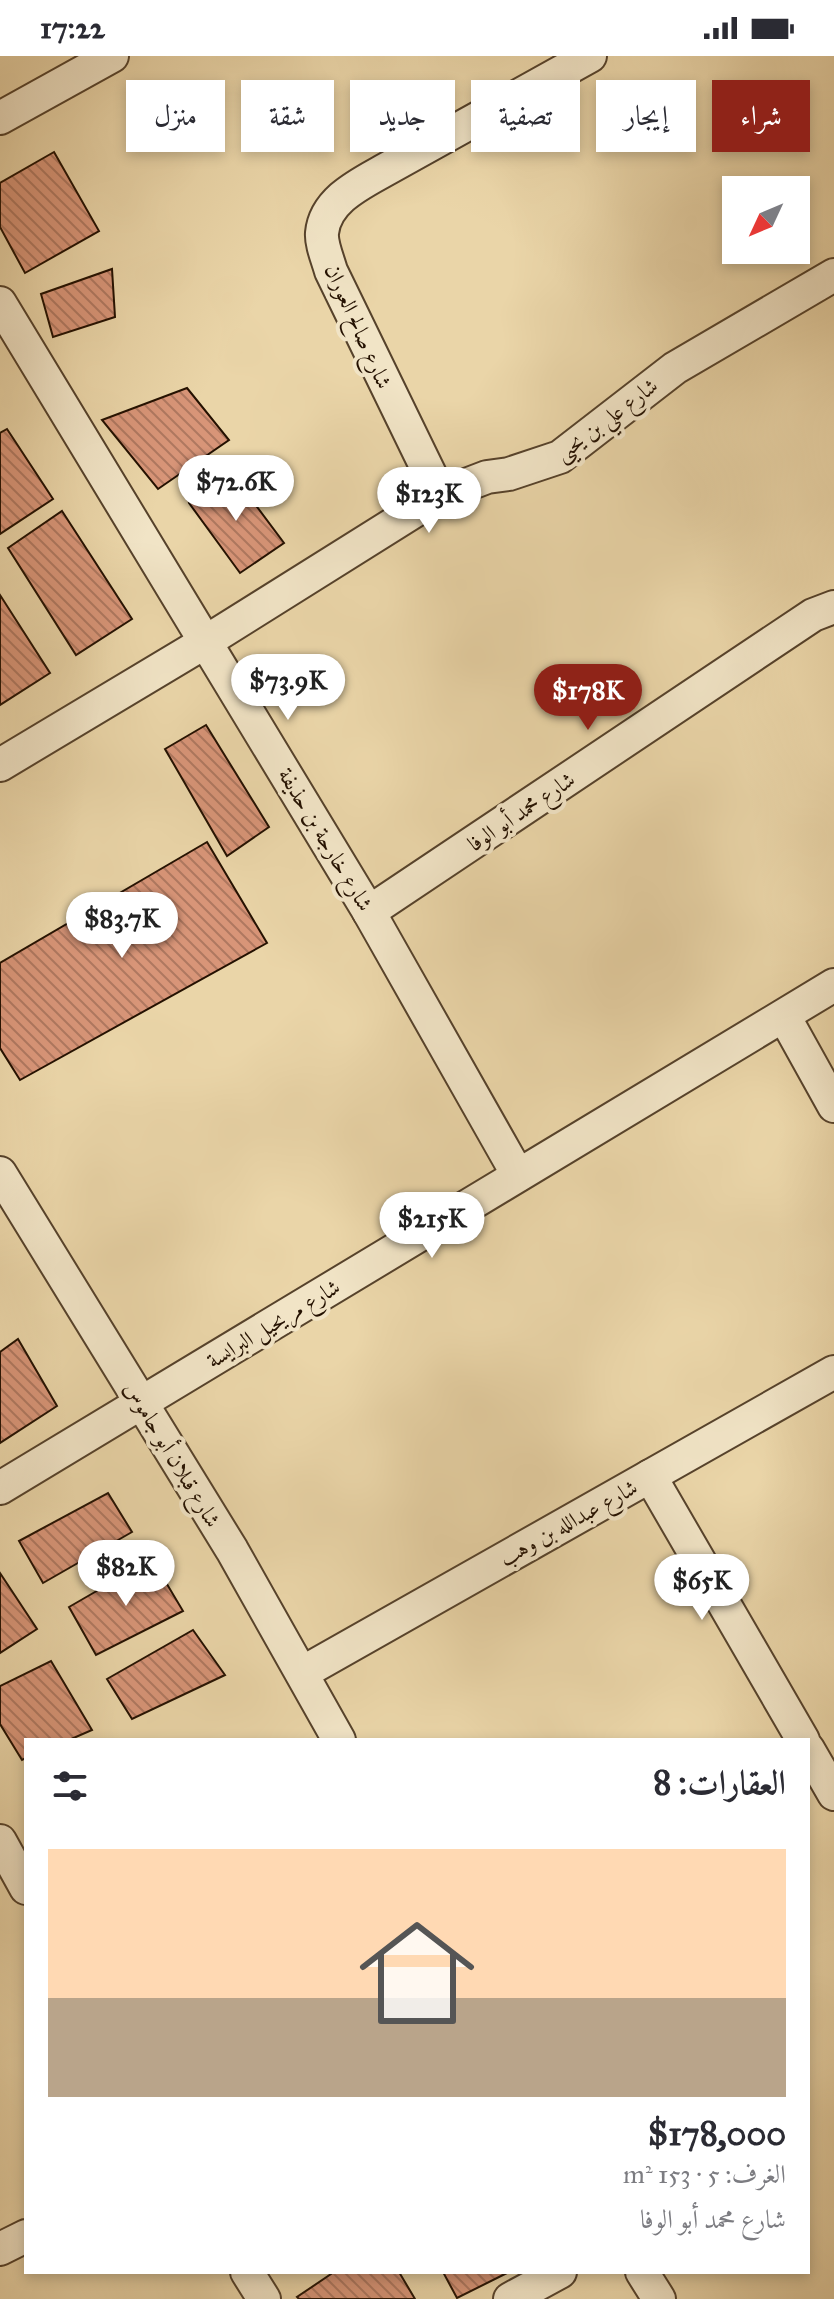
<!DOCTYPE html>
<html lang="ar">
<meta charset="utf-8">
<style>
body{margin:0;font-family:"IM FELL Great Primer",Amiri,serif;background:#f2f2f3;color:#2b2b33;direction:rtl;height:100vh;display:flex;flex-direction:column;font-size:30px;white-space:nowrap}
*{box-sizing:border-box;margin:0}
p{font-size:26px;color:#7c7c81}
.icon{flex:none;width:44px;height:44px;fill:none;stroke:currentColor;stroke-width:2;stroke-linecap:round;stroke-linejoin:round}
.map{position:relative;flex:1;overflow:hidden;direction:ltr}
.drawer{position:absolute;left:24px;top:1682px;width:786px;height:536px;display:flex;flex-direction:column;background:#fff;border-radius:0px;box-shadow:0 4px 12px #0003;direction:rtl}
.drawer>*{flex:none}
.top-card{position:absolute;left:24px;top:24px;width:786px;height:72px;direction:rtl;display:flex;gap:16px}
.needle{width:52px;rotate:226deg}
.tools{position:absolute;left:722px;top:120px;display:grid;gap:16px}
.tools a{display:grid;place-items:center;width:88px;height:88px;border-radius:0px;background:#fff;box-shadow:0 4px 12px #0003;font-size:40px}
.price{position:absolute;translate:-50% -68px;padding:0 18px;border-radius:28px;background:#fff;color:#222;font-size:26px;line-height:52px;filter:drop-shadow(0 2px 4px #0008)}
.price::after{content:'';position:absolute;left:50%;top:48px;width:24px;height:18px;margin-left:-12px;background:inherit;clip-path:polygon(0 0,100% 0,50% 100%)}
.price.current{background:#8f2418;color:#fff}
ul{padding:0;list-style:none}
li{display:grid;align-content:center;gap:16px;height:424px;padding:0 24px}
li span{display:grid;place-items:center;height:248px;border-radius:0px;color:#555}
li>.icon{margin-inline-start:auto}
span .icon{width:144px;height:144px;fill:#fffc;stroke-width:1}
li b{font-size:34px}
h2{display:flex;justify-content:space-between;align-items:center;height:96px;padding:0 24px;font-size:34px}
.pill{padding:0 28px;border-radius:0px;background:#fff;box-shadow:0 4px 12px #0003;font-size:28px;line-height:72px}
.pill.current{background:#8f2418;color:#fff}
.status{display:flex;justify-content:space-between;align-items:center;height:56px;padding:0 40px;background:#fff;direction:ltr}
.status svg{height:22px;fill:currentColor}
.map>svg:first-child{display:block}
.building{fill:url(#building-back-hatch);stroke:#241101;stroke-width:2}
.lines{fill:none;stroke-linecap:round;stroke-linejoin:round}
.minor-casing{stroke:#56422b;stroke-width:36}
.minor{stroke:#f1e4c6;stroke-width:32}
.labels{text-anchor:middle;stroke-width:8;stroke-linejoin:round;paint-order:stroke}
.street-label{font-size:22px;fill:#241101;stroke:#f1e4c6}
</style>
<div class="status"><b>17:22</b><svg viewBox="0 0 49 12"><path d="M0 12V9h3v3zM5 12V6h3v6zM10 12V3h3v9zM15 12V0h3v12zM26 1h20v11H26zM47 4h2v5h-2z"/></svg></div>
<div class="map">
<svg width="834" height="2243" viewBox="0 0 834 2243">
<defs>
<pattern id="building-back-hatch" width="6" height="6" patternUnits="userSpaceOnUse" patternTransform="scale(2)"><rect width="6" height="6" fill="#d89578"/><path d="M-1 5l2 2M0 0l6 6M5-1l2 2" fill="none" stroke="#af7860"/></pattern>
</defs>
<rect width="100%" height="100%" fill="#ead5a8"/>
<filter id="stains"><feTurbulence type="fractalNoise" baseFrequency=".0025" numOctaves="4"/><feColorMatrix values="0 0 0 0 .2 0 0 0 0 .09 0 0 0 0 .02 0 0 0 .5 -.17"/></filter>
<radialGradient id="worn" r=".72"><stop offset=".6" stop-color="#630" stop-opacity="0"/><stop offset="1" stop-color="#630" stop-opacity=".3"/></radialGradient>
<!-- building -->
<g class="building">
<path d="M 54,96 L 99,175 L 25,217 L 0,171 L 0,127 Z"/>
<path d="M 112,213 L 115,261 L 53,281 L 41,238 Z"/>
<path d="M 187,332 L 229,384 L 158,433 L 102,364 Z"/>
<path d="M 7,373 L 53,443 L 0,478 L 0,377 Z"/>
<path d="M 231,416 L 284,487 L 240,517 L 189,447 Z"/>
<path d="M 62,455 L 132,563 L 76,599 L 8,492 Z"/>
<path d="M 0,539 L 50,617 L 0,649 Z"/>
<path d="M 206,669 L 269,771 L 227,800 L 165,693 Z"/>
<path d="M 207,786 L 267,887 L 20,1024 L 0,992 L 0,907 Z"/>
<path d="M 18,1283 L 57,1350 L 0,1387 L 0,1296 Z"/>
<path d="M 108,1437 L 132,1476 L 43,1527 L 19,1485 Z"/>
<path d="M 152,1503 L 183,1555 L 96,1599 L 69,1551 Z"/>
<path d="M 0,1517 L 37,1573 L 0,1597 Z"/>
<path d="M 193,1574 L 225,1619 L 132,1663 L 107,1623 Z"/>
<path d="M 51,1605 L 92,1674 L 69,1684 L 26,1684 L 26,1702 L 22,1704 L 0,1668 L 0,1630 Z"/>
<path d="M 334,2216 L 399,2216 L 415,2243 L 299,2243 L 297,2241 Z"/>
<path d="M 443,2216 L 509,2216 L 457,2242 Z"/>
</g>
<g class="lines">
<!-- minor casing -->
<g class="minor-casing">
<g id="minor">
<path d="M 0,62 L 112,0"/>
<path d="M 0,247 L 369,856 L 518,1119"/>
<path d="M 440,439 L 331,215 C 328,204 321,188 322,177 C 325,145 358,129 383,115 L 590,0"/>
<path d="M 0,709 L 207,585 L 440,439 L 487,421 L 509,418 L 560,401 L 675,312 L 834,219"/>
<path d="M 369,856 L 813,559 L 834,551"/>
<path d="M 784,960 L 834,1050"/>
<path d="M 0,1117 L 232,1494 L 339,1684"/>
<path d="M 650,1420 L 803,1684"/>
<path d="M 0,1432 L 834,929"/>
<path d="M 302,1617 L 834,1316"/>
<path d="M 808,1693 L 834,1738"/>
<path d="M 0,1785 L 26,1832"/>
<path d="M 0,2193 L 26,2180"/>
<path d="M 247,2216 L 264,2243"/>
<path d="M 642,2216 L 659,2243"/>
<path d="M 510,2243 L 560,2216"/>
</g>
</g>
<!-- minor -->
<use href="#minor" class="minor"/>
</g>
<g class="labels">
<!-- street labels -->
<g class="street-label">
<text transform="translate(359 270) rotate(66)" y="8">شارع صالح العوران</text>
<text transform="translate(606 363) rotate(-37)" y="8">شارع علي بن يحيى</text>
<text transform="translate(521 755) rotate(-34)" y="8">شارع محمد أبو الوفا</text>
<text transform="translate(326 783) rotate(59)" y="8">شارع خارجة بن حذيفة</text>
<text transform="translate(273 1267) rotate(-31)" y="8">شارع مريحيل البرايسة</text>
<text transform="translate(173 1398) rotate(59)" y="8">شارع قبلان أبو جاموس</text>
<text transform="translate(568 1466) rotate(-29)" y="8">شارع عبدالله بن وهب</text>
</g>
</g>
<rect width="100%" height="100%" filter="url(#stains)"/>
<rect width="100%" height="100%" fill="url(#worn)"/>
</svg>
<div class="tools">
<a><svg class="needle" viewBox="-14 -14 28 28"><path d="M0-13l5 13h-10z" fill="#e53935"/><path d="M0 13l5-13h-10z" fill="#7c7c81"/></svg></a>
</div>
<b class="price" style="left:236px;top:467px">$72.6K</b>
<b class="price" style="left:429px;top:479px">$123K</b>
<b class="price" style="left:288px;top:666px">$73.9K</b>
<b class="price current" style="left:588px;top:676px">$178K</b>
<b class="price" style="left:122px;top:904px">$83.7K</b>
<b class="price" style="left:432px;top:1204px">$215K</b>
<b class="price" style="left:126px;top:1552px">$82K</b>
<b class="price" style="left:702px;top:1566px">$65K</b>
<div class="top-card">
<a class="pill current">شراء</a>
<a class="pill">إيجار</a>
<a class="pill">تصفية</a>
<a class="pill">جديد</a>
<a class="pill">شقة</a>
<a class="pill">منزل</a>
</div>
<section class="drawer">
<h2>العقارات: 8<svg class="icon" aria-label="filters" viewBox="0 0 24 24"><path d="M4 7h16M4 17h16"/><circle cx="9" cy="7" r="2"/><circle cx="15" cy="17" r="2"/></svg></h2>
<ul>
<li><span style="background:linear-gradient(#ffd9b3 60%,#b9a48a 0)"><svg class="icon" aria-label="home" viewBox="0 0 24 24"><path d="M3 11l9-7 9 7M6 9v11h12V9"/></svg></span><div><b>$178,000</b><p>الغرف: 5 · 153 m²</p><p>شارع محمد أبو الوفا</p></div></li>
</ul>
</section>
</div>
